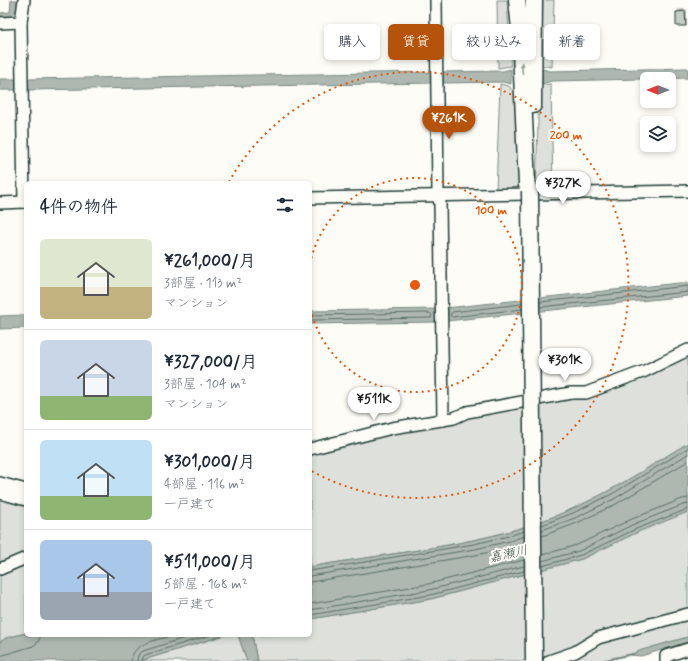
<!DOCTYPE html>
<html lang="ja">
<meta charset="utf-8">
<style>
body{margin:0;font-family:Mynerve,"Klee One",sans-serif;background:#f2f2f3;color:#1f2937;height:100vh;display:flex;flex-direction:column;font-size:15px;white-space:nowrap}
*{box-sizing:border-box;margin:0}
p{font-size:13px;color:#747a83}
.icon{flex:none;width:22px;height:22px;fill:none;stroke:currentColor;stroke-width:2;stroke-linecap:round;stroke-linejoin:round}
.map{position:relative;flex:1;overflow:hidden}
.side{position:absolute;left:24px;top:181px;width:288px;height:456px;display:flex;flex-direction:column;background:#fff;border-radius:6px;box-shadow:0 2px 6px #0003}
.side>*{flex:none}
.guide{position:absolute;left:324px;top:24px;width:304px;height:36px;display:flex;gap:8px}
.needle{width:26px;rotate:270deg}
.tools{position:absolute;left:640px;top:72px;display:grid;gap:8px}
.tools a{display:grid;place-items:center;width:36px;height:36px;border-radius:6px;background:#fff;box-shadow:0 2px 6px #0003;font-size:20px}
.price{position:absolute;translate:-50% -34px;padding:0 9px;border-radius:14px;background:#fff;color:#222;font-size:13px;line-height:26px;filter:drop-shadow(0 1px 2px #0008)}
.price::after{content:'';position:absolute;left:50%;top:24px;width:12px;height:9px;margin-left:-6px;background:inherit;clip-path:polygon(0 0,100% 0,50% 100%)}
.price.current{background:#b45309;color:#fff}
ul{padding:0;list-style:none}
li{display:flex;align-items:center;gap:12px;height:100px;padding:0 16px}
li+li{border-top:1px solid #e0e1e3}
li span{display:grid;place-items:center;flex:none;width:112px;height:80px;border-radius:6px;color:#555}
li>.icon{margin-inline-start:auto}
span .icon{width:48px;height:48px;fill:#fffc;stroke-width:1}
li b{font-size:17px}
h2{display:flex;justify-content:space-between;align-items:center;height:48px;padding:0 16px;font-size:17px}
.tag{padding:0 14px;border-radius:6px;background:#fff;box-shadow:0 2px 6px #0003;font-size:14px;line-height:36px}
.tag.current{background:#b45309;color:#fff}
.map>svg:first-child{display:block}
.green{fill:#dde0db;stroke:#7e8e88}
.water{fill:#aeb8b1;stroke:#75877f}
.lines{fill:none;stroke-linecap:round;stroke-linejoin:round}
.shore{stroke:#586e66;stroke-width:1}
.stream{stroke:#75877f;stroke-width:2}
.building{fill:#c6cdc7;stroke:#1f3d34;filter:url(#shadow)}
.minor-casing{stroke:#1f3d34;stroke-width:14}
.highway-casing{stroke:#1f3d34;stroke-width:19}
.minor{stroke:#fdfcf7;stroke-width:11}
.highway{stroke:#fdfcf7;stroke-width:16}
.highway-bridge-casing{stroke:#1f3d34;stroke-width:19;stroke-linecap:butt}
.highway-bridge{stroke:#fdfcf7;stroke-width:16}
.oneway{fill:#8e9c96}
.ring{fill:none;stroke:#e8590c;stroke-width:2;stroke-dasharray:2 4}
.labels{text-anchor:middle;stroke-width:4;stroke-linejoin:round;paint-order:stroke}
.water-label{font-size:13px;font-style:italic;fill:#435c53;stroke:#fdfcf7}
.centre{fill:#e8590c;stroke:#fdfcf7;stroke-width:2}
.ring-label{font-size:12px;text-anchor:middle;font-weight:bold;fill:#e8590c;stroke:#fdfcf7;stroke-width:4;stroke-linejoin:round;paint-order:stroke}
</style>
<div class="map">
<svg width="688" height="661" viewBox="0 0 688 661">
<defs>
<filter id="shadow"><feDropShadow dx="2.5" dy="-2.5" stdDeviation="1" flood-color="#0004"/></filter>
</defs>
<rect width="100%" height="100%" fill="#fdfcf7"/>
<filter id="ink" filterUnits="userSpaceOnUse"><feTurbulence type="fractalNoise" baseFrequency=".025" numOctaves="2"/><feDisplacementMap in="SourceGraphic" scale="8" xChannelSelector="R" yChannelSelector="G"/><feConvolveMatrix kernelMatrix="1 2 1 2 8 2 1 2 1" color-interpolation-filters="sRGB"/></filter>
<g filter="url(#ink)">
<!-- green -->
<g class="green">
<path d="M 497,0 L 507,0 L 511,66 L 498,68 Z"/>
<path d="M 541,0 L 554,0 L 552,67 L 540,65 Z"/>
<path d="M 500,84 L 509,86 L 519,99 L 523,190 L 496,191 Z"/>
<path d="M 551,84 L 553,192 L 536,192 L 539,86 Z"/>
<path d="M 688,354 L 688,443 C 650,466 613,491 572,509 C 490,546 398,551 310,567 L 310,454 L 467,415 L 569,396 Z"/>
<path d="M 688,495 L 688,637 C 660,644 634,654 606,661 L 257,661 L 252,635 L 310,635 L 310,619 L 431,599 L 582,559 L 638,532 Z"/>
<path d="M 0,496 L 26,503 L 26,633 L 6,638 L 0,642 Z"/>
<path d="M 225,635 L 238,635 L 247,661 L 140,661 Z"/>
</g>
<!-- water -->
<g class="water">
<path d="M 11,0 L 20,0 L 18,19 L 0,20 L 0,13 L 10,12 Z"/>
<path d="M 688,68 L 688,78 L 552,81 L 542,84 L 542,69 L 550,71 Z"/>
<path d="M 511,69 L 511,84 L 503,82 L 443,83 L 443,81 L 432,82 L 432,83 L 28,90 L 28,87 L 17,88 L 17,90 L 0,90 L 0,79 L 17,79 L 17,80 L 28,81 L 28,79 L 432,72 L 433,74 L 443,73 L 443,72 L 503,71 Z"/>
<path d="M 688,282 L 688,296 L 446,321 L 446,308 Z"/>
<path d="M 437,309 L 436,322 L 310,324 L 310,311 Z"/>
<path d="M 26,315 L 26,328 L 0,329 L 0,316 Z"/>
<path d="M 688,443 L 688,512 L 638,532 L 582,559 L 431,599 L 310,619 L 310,567 C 398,551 490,546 572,509 C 613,491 650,466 688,443 Z"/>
<path d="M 26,633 L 26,635 L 225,635 L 140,661 L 0,661 L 0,642 L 6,638 Z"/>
<path d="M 238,635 L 252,635 L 257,661 L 247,661 Z"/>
<path d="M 688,637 L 688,642 L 641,656 L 631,655 L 642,650 Z"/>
</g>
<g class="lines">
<!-- shore -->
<g class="shore">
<path d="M 540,302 L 688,286"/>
<path d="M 522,304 L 452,312 L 450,315 L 452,317 L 522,309"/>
<path d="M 540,307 L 688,292"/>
<path d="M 310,315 L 430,313 L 432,315 L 431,318 L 310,320"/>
<path d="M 542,525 L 573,513 L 612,494 L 688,448"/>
<path d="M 542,530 L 575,518 L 614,499 L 688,454"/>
<path d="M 542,536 L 577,523 L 616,504 L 688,461"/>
<path d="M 542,555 L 577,545 L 632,519 L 682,499 L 688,498"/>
<path d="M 542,561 L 579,551 L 634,524 L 683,505 L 688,504"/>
<path d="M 542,566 L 581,555 L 636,529 L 688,509"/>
<path d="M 310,571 L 474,544 L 509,536 L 524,531"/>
<path d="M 310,576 L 475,549 L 510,541 L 524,536"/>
<path d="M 310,582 L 476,555 L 512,547 L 524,543"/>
<path d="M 310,604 L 428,584 L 524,560"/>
<path d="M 310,610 L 429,590 L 524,566"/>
<path d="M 310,615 L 430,595 L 524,571"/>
<path d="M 0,656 L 33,646 L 38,642 L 41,635"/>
<path d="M 131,661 C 132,642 159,640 174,635"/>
<path d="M 137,661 L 138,655 L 143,651 L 194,635"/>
<path d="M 142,661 L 143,657 L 145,655 L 211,635"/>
</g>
<!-- stream -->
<path class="stream" d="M 601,661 L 633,654"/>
</g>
<!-- building -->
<path class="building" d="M 685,11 L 686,26 L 676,26 L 676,12 Z"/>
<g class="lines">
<!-- minor casing -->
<g class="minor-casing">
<g id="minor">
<path d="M 24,0 L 21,22 L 24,202"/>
<path d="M 436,0 L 438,196 L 440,203 L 443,420"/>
<path d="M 0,23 L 21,22"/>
<path d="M 310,198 L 688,191"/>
<path d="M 0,203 L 26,202"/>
<path d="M 310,449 L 392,428 L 454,418 L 467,412 L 571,393 L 586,393 L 645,371 L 688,350"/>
<path d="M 0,483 L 26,490"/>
<path d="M 0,493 L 26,500"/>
<path d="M 0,569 L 26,558"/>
<path d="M 549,661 L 575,652 L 598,638 L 688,614"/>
<path d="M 666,661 L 666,656 L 688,649"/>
</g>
</g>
<!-- highway casing -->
<g class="highway-casing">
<g id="highway">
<path d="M 517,0 L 520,29 L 527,185 L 530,191"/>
<path d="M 533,105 L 534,0"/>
</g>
</g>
<!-- minor -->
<use href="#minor" class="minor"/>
<!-- highway -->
<use href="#highway" class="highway"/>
<!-- highway-bridge casing -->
<g class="highway-bridge-casing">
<path id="highway-bridge" d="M 530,191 L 534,661"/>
</g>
<!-- highway-bridge -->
<use href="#highway-bridge" class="highway-bridge"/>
</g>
<!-- one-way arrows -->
<defs><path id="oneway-solid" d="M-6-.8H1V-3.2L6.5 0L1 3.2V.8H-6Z"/></defs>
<use class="oneway" href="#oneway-solid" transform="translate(522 68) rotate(-93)"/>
</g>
<!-- distance rings -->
<g class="ring">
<path d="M310 264A107 107 0 1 1 310 306"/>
<path d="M229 182A213 213 0 1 1 310 470"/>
</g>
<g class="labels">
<!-- water labels -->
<g class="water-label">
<text transform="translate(508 553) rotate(-12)" y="5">嘉瀬川</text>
</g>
</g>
<circle cx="415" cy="285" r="6" class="centre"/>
<g class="ring-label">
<text x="566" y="139">200 m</text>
<text x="491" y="214">100 m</text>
</g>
</svg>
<div class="tools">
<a><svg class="needle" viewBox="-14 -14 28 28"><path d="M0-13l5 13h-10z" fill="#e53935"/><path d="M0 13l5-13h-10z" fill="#747a83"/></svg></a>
<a><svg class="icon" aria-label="layers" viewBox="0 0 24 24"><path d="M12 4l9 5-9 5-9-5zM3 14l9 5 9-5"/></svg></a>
</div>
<b class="price current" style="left:449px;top:140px">¥261K</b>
<b class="price" style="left:563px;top:205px">¥327K</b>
<b class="price" style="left:565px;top:382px">¥301K</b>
<b class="price" style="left:374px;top:421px">¥511K</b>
<div class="guide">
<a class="tag">購入</a>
<a class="tag current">賃貸</a>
<a class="tag">絞り込み</a>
<a class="tag">新着</a>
</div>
<section class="side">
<h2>4件の物件<svg class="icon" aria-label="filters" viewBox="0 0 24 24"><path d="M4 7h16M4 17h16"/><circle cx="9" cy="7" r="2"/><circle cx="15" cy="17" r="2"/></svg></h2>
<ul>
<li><span style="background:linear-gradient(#dfe7d0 60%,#c2b280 0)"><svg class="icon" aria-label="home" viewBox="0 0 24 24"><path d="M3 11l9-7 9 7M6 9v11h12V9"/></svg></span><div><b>¥261,000/月</b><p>3部屋 · 113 m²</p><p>マンション</p></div></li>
<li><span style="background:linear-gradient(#c9d6e8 70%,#8fb573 0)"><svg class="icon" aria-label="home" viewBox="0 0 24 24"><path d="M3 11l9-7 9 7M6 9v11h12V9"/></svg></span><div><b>¥327,000/月</b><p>3部屋 · 104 m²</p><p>マンション</p></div></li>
<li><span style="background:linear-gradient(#bfe0f5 70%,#8fb573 0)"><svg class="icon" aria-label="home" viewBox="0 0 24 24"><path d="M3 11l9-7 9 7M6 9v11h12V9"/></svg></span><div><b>¥301,000/月</b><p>4部屋 · 116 m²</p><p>一戸建て</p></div></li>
<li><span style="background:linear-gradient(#a9c7e8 65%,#9aa5b1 0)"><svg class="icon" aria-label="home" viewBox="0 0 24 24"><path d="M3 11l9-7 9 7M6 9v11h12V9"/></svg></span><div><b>¥511,000/月</b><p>5部屋 · 168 m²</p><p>一戸建て</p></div></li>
</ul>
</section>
</div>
